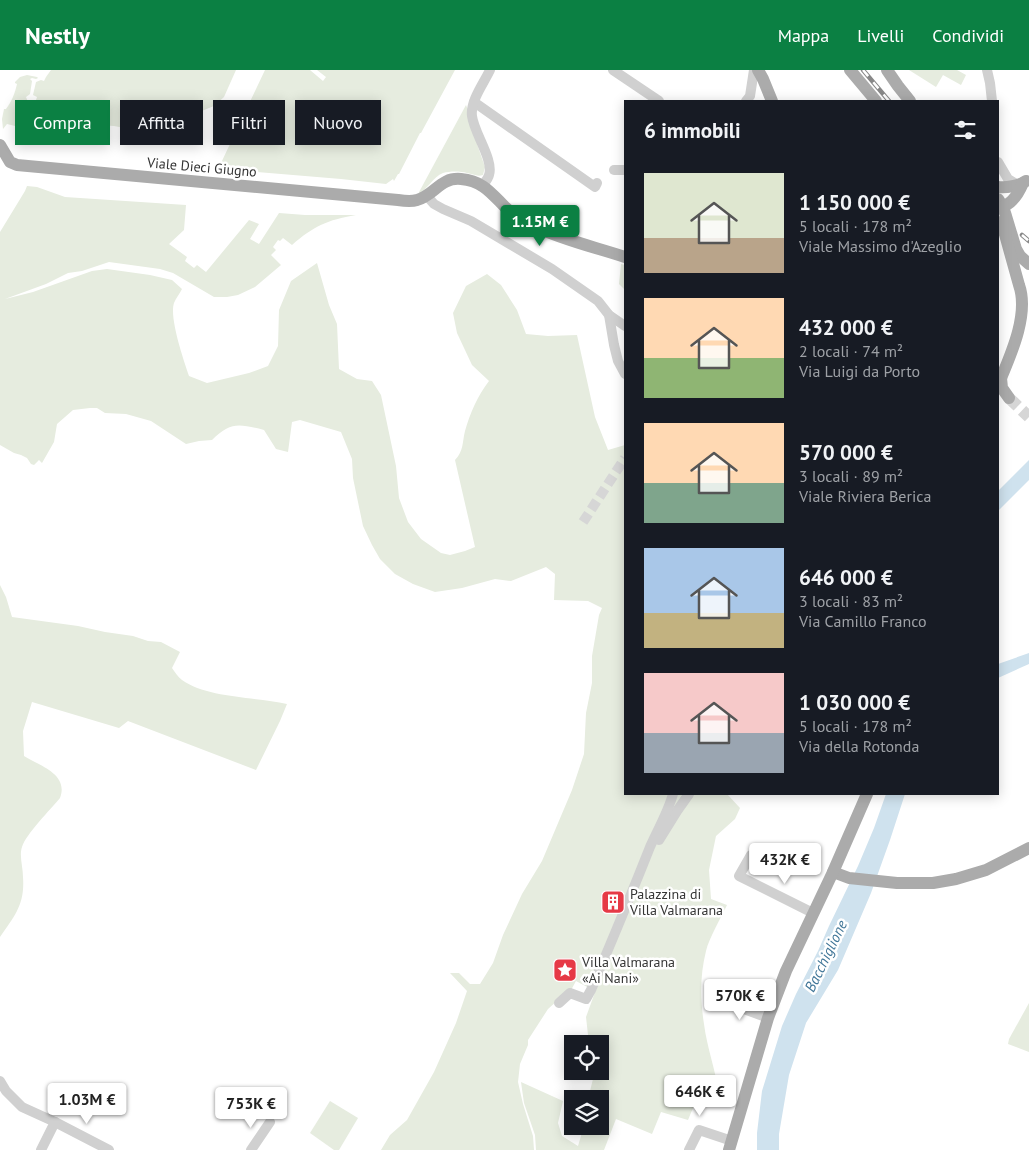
<!DOCTYPE html>
<html lang="it">
<meta charset="utf-8">
<style>
body{margin:0;font-family:"PT Sans",sans-serif;background:#20242c;color:#f1f3f6;height:100vh;display:flex;flex-direction:column;font-size:19px;white-space:nowrap}
*{box-sizing:border-box;margin:0}
p{font-size:16px;color:#9ea1a6}
.icon{flex:none;width:28px;height:28px;fill:none;stroke:currentColor;stroke-width:2;stroke-linecap:round;stroke-linejoin:round}
.map{position:relative;flex:1;overflow:hidden}
.drawer{position:absolute;left:624px;top:30px;width:375px;height:695px;display:flex;flex-direction:column;background:#171b24;border-radius:0px;box-shadow:0 2px 12px #0003}
.drawer>*{flex:none}
.guide{position:absolute;left:15px;top:30px;width:475px;height:45px;display:flex;gap:10px}
.controls{position:absolute;left:564px;top:965px;display:grid;gap:10px}
.controls a{display:grid;place-items:center;width:45px;height:45px;border-radius:0px;background:#171b24;box-shadow:0 2px 12px #0003;font-size:25px}
.price{position:absolute;translate:-50% -42px;padding:0 11px;border-radius:5px;background:#fff;color:#222;font-size:16px;line-height:32px;filter:drop-shadow(0 1px 2px #0008)}
.price::after{content:'';position:absolute;left:50%;top:30px;width:15px;height:11px;margin-left:-8px;background:inherit;clip-path:polygon(0 0,100% 0,50% 100%)}
.price.active{background:#0b8043;color:#fff}
ul{padding:0;list-style:none}
li{display:flex;align-items:center;gap:15px;height:125px;padding:0 20px}
li span{display:grid;place-items:center;flex:none;width:140px;height:100px;border-radius:0px;color:#555}
li>.icon{margin-inline-start:auto}
span .icon{width:60px;height:60px;fill:#fffc;stroke-width:1}
li b{font-size:21px}
h2{display:flex;justify-content:space-between;align-items:center;height:60px;padding:0 20px;font-size:21px}
.pill{padding:0 18px;border-radius:0px;background:#171b24;box-shadow:0 2px 12px #0003;font-size:18px;line-height:45px}
.pill.active{background:#0b8043;color:#fff}
header{display:flex;align-items:center;gap:30px;box-sizing:border-box;height:70px;padding:0 25px;background:#0b8043;color:#fff}
header strong{font-size:24px}
nav{display:flex;gap:28px;margin-inline-start:auto;font-size:18px}
.map>svg:first-child{display:block}
.green{fill:#e6ecdf}
.water{fill:#cfe2ee}
.lines{fill:none;stroke-linecap:round;stroke-linejoin:round}
.minor-tunnel{stroke:#d6d6d6;stroke-width:10;stroke-dasharray:10 5;stroke-linecap:butt}
.major-tunnel{stroke:#d6d6d6;stroke-width:12;stroke-dasharray:12 6;stroke-linecap:butt}
.minor{stroke:#d0d0d0;stroke-width:10}
.major{stroke:#ababab;stroke-width:12}
.rail-casing{stroke:#888;stroke-width:4.5}
.rail{stroke:#fff;stroke-width:2.5;stroke-dasharray:8;stroke-linecap:butt}
.labels{text-anchor:middle;stroke-width:5;stroke-linejoin:round;paint-order:stroke}
.street-label{font-size:14px;fill:#333;stroke:#fff}
.poi-label{font-size:14px;fill:#333;stroke:#fff;text-anchor:start}
.water-label{font-size:15px;font-style:italic;fill:#3f7597;stroke:#fff}
</style>
<header>
<strong>Nestly</strong>
<nav><a>Mappa</a><a>Livelli</a><a>Condividi</a></nav>
</header>
<div class="map">
<svg width="1029" height="1080" viewBox="0 0 1029 1080">
<rect width="100%" height="100%" fill="#fff"/>
<!-- green -->
<g class="green">
<path d="M 51,0 L 236,0 L 224,27 L 214,36 L 169,54 L 141,69 L 135,60 L 114,56 L 98,55 L 98,64 L 94,72 L 87,67 L 88,55 L 87,40 C 81,34 74,36 67,30 C 66,42 62,47 50,49 L 49,59 L 33,60 L 29,58 L 30,50 L 33,51 L 34,44 L 30,42 L 33,32 L 35,33 L 37,27 L 33,25 L 36,12 L 41,10 L 44,11 L 46,7 Z"/>
<path d="M 265,0 L 310,0 L 323,11 L 326,7 L 317,0 L 455,0 L 421,63 L 420,63 L 399,104 L 398,104 L 394,111 L 393,109 L 386,114 L 341,109 L 222,99 L 220,95 L 221,93 Z"/>
<path d="M 909,0 L 957,0 L 966,5 L 961,15 L 943,5 L 936,17 Z"/>
<path d="M 27,5 L 37,7 L 38,8 L 36,9 L 32,8 L 30,9 L 32,11 L 30,24 L 26,27 L 28,32 L 26,41 L 23,41 L 21,44 L 22,45 L 19,55 L 16,55 L 15,56 L 7,54 L 3,59 L 2,49 L 4,39 L 6,39 C 12,31 15,23 17,14 L 15,13 L 15,12 L 20,7 Z"/>
<path d="M 466,35 L 468,40 L 478,77 L 485,97 L 483,105 C 477,107 473,104 467,103 C 460,101 450,101 443,103 C 433,107 428,119 418,124 Z"/>
<path d="M 27,116 L 37,117 L 65,127 L 186,135 L 184,160 L 169,174 L 187,187 L 185,191 L 194,198 L 197,195 L 206,202 L 249,150 L 259,154 L 250,169 L 259,174 L 279,143 L 305,145 L 356,145 C 327,150 314,156 292,175 L 283,168 L 280,171 L 278,170 L 273,177 L 276,180 L 271,185 L 281,195 L 255,217 L 238,225 L 227,227 L 214,227 L 173,203 L 160,199 L 109,192 L 82,201 L 68,203 L 46,214 L 5,229 L 33,222 L 92,201 L 107,199 L 150,205 L 172,210 L 182,219 C 180,223 176,228 174,233 C 169,248 184,291 189,306 L 207,313 L 249,303 L 268,296 L 278,276 L 279,240 L 291,211 L 317,193 L 329,235 L 337,254 L 339,299 L 357,309 L 372,311 L 381,325 L 396,396 L 399,428 L 408,452 L 421,469 L 441,483 L 450,485 L 465,481 L 475,477 L 455,390 C 464,380 462,373 465,361 C 470,343 478,325 489,311 L 472,295 L 457,263 L 453,243 L 466,216 L 487,204 L 501,215 L 517,240 L 526,264 L 548,266 L 577,265 L 595,347 L 608,380 L 625,375 L 625,724 L 670,724 L 589,918 L 576,911 L 570,922 L 568,921 L 548,939 L 528,970 L 528,975 L 520,994 L 518,1012 L 523,1034 L 533,1066 L 534,1080 L 381,1080 L 390,1065 L 407,1050 L 434,1002 L 456,953 L 467,921 L 450,903 L 459,903 L 470,914 L 480,914 L 493,893 L 503,865 L 522,824 L 542,791 L 572,720 L 584,684 L 586,643 L 592,613 L 592,586 L 599,545 L 602,538 L 588,531 L 554,530 L 555,504 L 546,497 L 511,511 L 495,509 L 462,518 L 435,522 L 413,514 L 395,504 L 380,489 L 372,475 L 363,456 L 353,408 L 352,389 L 341,362 L 300,350 L 292,352 L 288,382 L 276,379 L 264,360 C 239,354 231,351 212,370 L 199,371 L 186,374 L 151,351 L 126,344 L 105,343 L 97,338 L 90,338 L 73,340 L 57,354 L 54,372 L 42,393 L 39,390 L 34,395 L 31,394 L 27,388 L 21,385 L 14,383 L 0,375 L 0,162 L 25,121 Z"/>
<path d="M 621,194 L 625,195 L 625,220 L 619,214 Z"/>
<path d="M 0,515 L 6,527 L 12,547 L 78,556 L 105,562 L 133,566 L 148,571 L 161,572 L 180,582 L 172,598 C 175,602 178,607 182,610 C 207,628 256,627 287,634 L 280,651 L 256,700 L 128,651 L 119,658 L 32,632 L 23,661 L 24,686 C 40,696 69,704 60,728 C 51,739 26,764 22,777 C 19,786 23,797 23,807 C 25,834 15,846 0,867 Z"/>
<path d="M 675,724 L 727,724 L 740,738 L 735,749 L 716,766 L 709,800 L 711,829 L 727,835 C 721,848 709,868 706,881 C 700,905 700,929 704,954 C 707,978 716,1001 719,1025 L 700,1021 L 688,1050 L 661,1042 L 652,1064 L 616,1049 L 604,1080 L 536,1080 L 535,1065 L 524,1033 L 521,1012 L 563,1031 L 558,1053 L 562,1066 L 578,1076 L 584,1056 L 600,1056 L 600,1029 L 588,1029 L 595,1001 L 600,1001 L 600,974 L 589,974 L 586,947 L 594,925 Z"/>
<path d="M 1029,933 L 1029,982 L 1008,974 L 1009,969 Z"/>
<path d="M 330,1031 L 358,1048 L 339,1080 L 334,1080 L 310,1063 Z"/>
</g>
<!-- water -->
<g class="water">
<path d="M 1029,390 L 1029,410 L 998,441 L 998,421 Z"/>
<path d="M 1029,583 L 1029,594 L 998,608 L 998,594 Z"/>
<path d="M 886,724 L 905,724 L 890,770 L 871,823 L 838,900 L 806,953 L 789,1005 L 779,1064 L 779,1080 L 757,1080 L 757,1063 L 762,1021 L 782,956 L 796,924 L 818,881 L 829,856 L 858,796 L 874,758 Z"/>
</g>
<g class="lines">
<!-- minor-tunnel -->
<path class="minor-tunnel" d="M 583,452 L 625,388"/>
<!-- major-tunnel -->
<path class="major-tunnel" d="M 1009,328 L 1029,347"/>
<!-- minor -->
<g class="minor">
<path d="M 613,0 L 659,31"/>
<path d="M 987,0 L 990,13 L 992,31"/>
<path d="M 746,31 L 750,26 L 754,0"/>
<path d="M 474,32 L 595,117 L 597,113"/>
<path d="M 998,92 L 1008,109 L 1016,114"/>
<path d="M 614,100 L 625,100"/>
<path d="M 483,115 C 485,112 488,109 489,105 C 494,90 474,63 472,46 C 470,31 484,13 490,0"/>
<path d="M 427,126 L 434,134 L 443,139 L 471,151 L 552,199 L 598,231 L 609,245 L 625,256"/>
<path d="M 609,245 L 614,275 L 618,291 L 625,304"/>
<path d="M 659,770 L 677,741 L 689,724"/>
<path d="M 751,785 L 739,806 L 813,843"/>
<path d="M 720,930 L 768,948"/>
<path d="M 559,933 L 570,923 L 586,929 L 591,920 C 611,873 631,825 650,777 C 658,759 668,742 673,724"/>
<path d="M 0,1011 L 6,1021 L 22,1037 L 55,1052 L 109,1080"/>
<path d="M 41,1080 L 55,1052"/>
<path d="M 251,1080 L 270,1052"/>
<path d="M 689,1080 L 699,1060 L 732,1071"/>
</g>
<!-- major -->
<g class="major">
<path d="M 758,0 L 763,9 L 772,31"/>
<path d="M 850,0 L 876,31"/>
<path d="M 887,0 L 898,16 L 910,31"/>
<path d="M 0,75 L 10,92 L 17,95 L 398,130 C 404,131 411,132 417,130 C 435,125 440,107 461,109 C 483,111 491,123 505,137 C 513,145 524,152 534,156 C 563,170 595,177 625,187"/>
<path d="M 998,117 C 1006,118 1019,116 1026,111"/>
<path d="M 998,129 L 1003,137 L 1006,146 L 1016,179 L 1020,186 L 1029,194"/>
<path d="M 998,138 C 1011,136 1018,125 1023,113"/>
<path d="M 998,152 L 1004,161 L 1019,215 C 1029,243 1012,282 1001,308 L 998,312"/>
<path d="M 1001,308 L 1002,318 L 1009,328"/>
<path d="M 833,802 L 849,808 L 897,813 L 933,813 L 956,809 L 986,800 L 1029,778"/>
<path d="M 729,1080 L 768,948 L 786,901 L 833,802 L 867,724"/>
</g>
<!-- rail casing -->
<g class="rail-casing">
<g id="rail">
<path d="M 863,0 L 889,31"/>
<path d="M 1022,165 L 1029,171"/>
</g>
</g>
<!-- rail -->
<use href="#rail" class="rail"/>
</g>
<!-- icons -->
<defs>
<g id="building-square" transform="scale(1.25)"><rect x="-9" y="-9" width="18" height="18" rx="4" fill="#e63946" stroke="#fff"/><path d="M-4-6H4V6H1V3H-1V6H-4ZM-2.5-4.3h1.7v1.8h-1.7ZM.8-4.3h1.7v1.8H.8ZM-2.5-1h1.7V.8h-1.7ZM.8-1h1.7V.8H.8Z" fill="#fff"/></g>
<g id="sight-square" transform="scale(1.25)"><rect x="-9" y="-9" width="18" height="18" rx="4" fill="#e63946" stroke="#fff"/><path d="M0-6L1.8-2.2L6-1.7L2.9 1.2L3.7 5.4L0 3.3L-3.7 5.4L-2.9 1.2L-6-1.7L-1.8-2.2Z" fill="#fff"/></g>
</defs>
<g fill-rule="evenodd">
<use href="#building-square" x="613" y="832"/>
<use href="#sight-square" x="565" y="900"/>
</g>
<g class="labels">
<!-- street labels -->
<g class="street-label">
<text transform="translate(202 97) rotate(5)" y="5">Viale Dieci Giugno</text>
</g>
<!-- poi labels -->
<g class="poi-label">
<text x="630" y="829">Palazzina di<tspan x="630" dy="16">Villa Valmarana</tspan></text>
<text x="582" y="897">Villa Valmarana<tspan x="582" dy="16">«Ai Nani»</tspan></text>
</g>
<!-- water labels -->
<g class="water-label">
<text transform="translate(826 886) rotate(-64)" y="5">Bacchiglione</text>
</g>
</g>
</svg>
<div class="controls">
<a><svg class="icon" aria-label="locate" viewBox="0 0 24 24"><circle cx="12" cy="12" r="6"/><path d="M12 2v4M12 18v4M2 12h4M18 12h4"/></svg></a>
<a><svg class="icon" aria-label="layers" viewBox="0 0 24 24"><path d="M12 4l9 5-9 5-9-5zM3 14l9 5 9-5"/></svg></a>
</div>
<b class="price active" style="left:540px;top:177px">1.15M €</b>
<b class="price" style="left:785px;top:815px">432K €</b>
<b class="price" style="left:740px;top:951px">570K €</b>
<b class="price" style="left:700px;top:1047px">646K €</b>
<b class="price" style="left:87px;top:1055px">1.03M €</b>
<b class="price" style="left:251px;top:1059px">753K €</b>
<div class="guide">
<a class="pill active">Compra</a>
<a class="pill">Affitta</a>
<a class="pill">Filtri</a>
<a class="pill">Nuovo</a>
</div>
<section class="drawer">
<h2>6 immobili<svg class="icon" aria-label="filters" viewBox="0 0 24 24"><path d="M4 7h16M4 17h16"/><circle cx="9" cy="7" r="2"/><circle cx="15" cy="17" r="2"/></svg></h2>
<ul>
<li><span style="background:linear-gradient(#dfe7d0 65%,#b9a48a 0)"><svg class="icon" aria-label="home" viewBox="0 0 24 24"><path d="M3 11l9-7 9 7M6 9v11h12V9"/></svg></span><div><b>1 150 000 €</b><p>5 locali · 178 m²</p><p>Viale Massimo d'Azeglio</p></div></li>
<li><span style="background:linear-gradient(#ffd9b3 60%,#8fb573 0)"><svg class="icon" aria-label="home" viewBox="0 0 24 24"><path d="M3 11l9-7 9 7M6 9v11h12V9"/></svg></span><div><b>432 000 €</b><p>2 locali · 74 m²</p><p>Via Luigi da Porto</p></div></li>
<li><span style="background:linear-gradient(#ffd9b3 60%,#7fa58c 0)"><svg class="icon" aria-label="home" viewBox="0 0 24 24"><path d="M3 11l9-7 9 7M6 9v11h12V9"/></svg></span><div><b>570 000 €</b><p>3 locali · 89 m²</p><p>Viale Riviera Berica</p></div></li>
<li><span style="background:linear-gradient(#a9c7e8 65%,#c2b280 0)"><svg class="icon" aria-label="home" viewBox="0 0 24 24"><path d="M3 11l9-7 9 7M6 9v11h12V9"/></svg></span><div><b>646 000 €</b><p>3 locali · 83 m²</p><p>Via Camillo Franco</p></div></li>
<li><span style="background:linear-gradient(#f6c9c9 60%,#9aa5b1 0)"><svg class="icon" aria-label="home" viewBox="0 0 24 24"><path d="M3 11l9-7 9 7M6 9v11h12V9"/></svg></span><div><b>1 030 000 €</b><p>5 locali · 178 m²</p><p>Via della Rotonda</p></div></li>
</ul>
</section>
</div>
